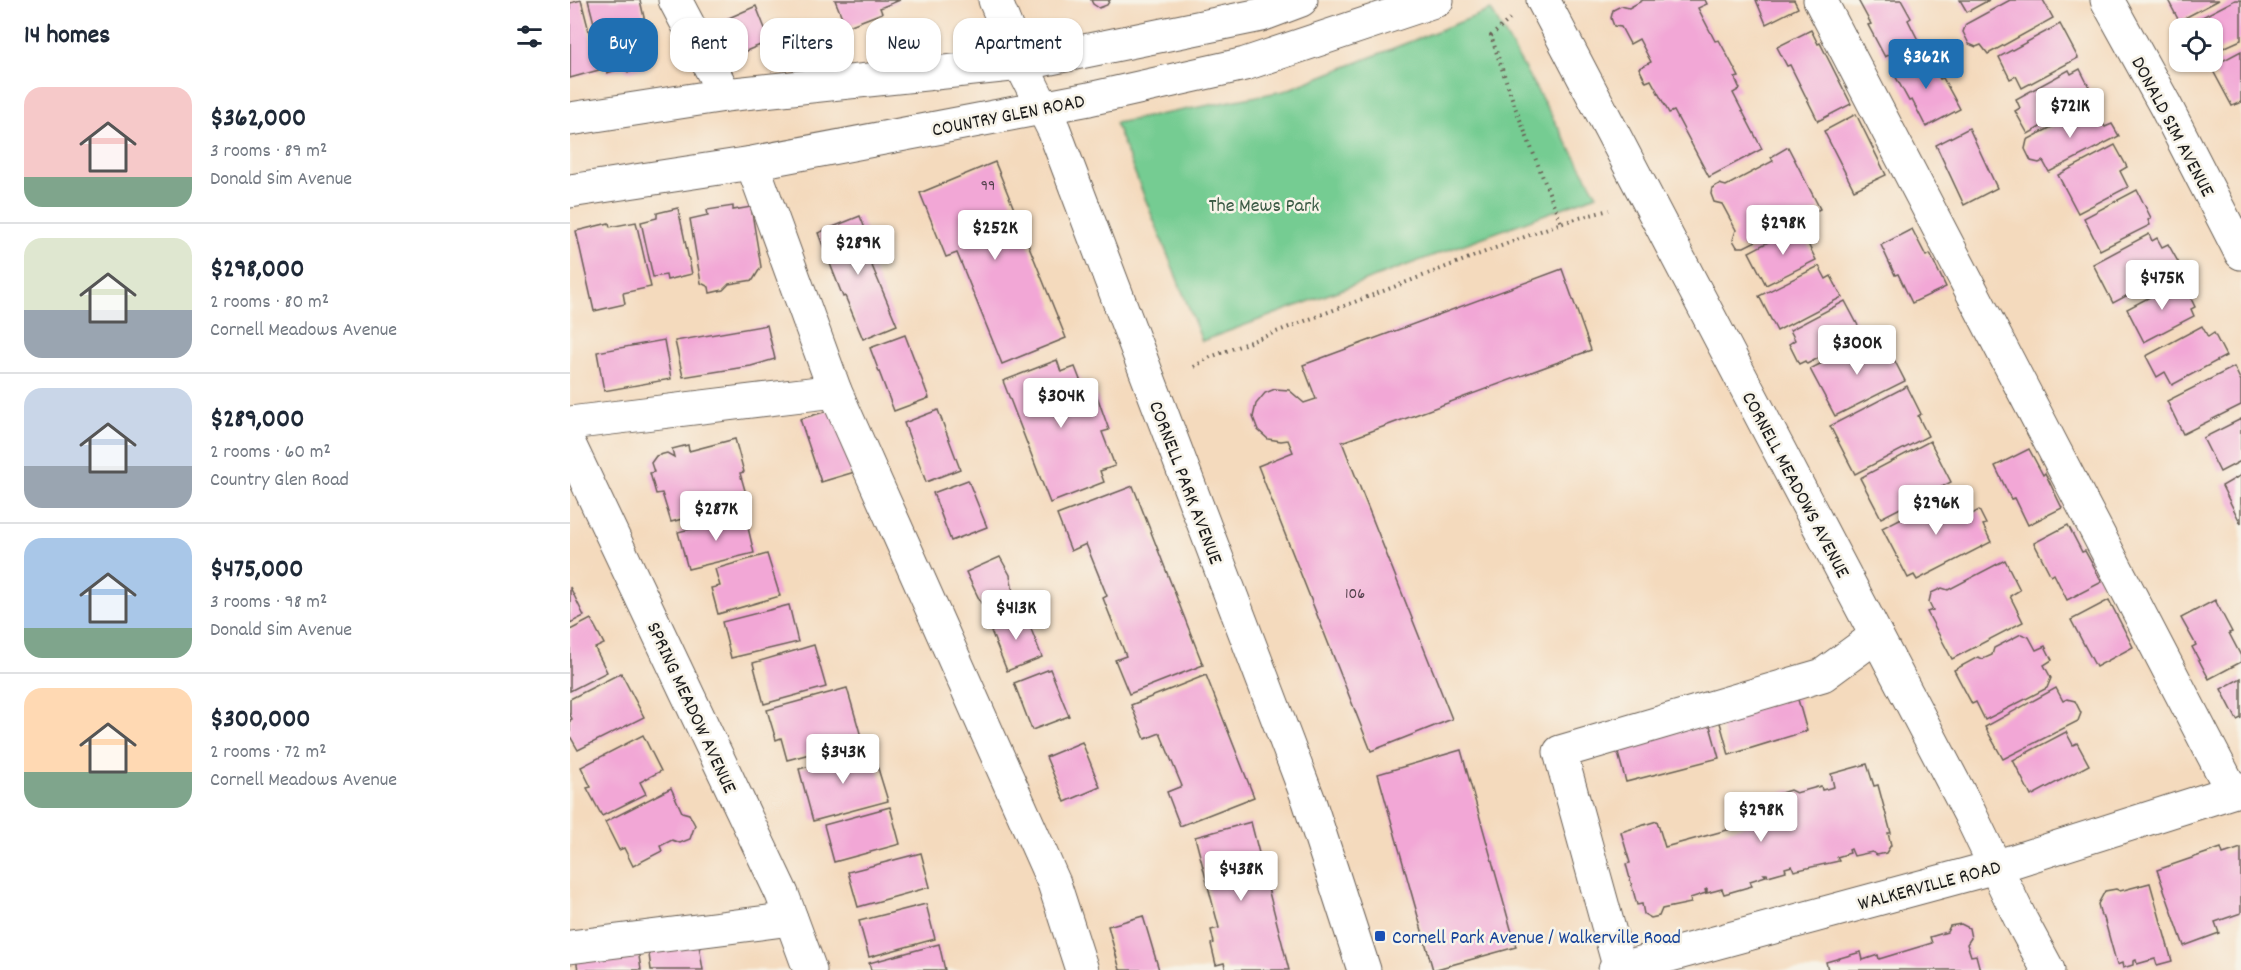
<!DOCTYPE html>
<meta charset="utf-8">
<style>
body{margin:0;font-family:Dekko,sans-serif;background:#f6f6f7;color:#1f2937;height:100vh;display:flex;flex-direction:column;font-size:22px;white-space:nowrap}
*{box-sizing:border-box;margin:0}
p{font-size:20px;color:#747a83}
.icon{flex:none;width:33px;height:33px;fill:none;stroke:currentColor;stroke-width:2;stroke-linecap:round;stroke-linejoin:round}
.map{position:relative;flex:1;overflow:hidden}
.side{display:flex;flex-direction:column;background:#fff;width:570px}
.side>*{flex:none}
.guide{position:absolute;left:18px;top:18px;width:570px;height:54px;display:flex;gap:12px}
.buttons{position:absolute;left:1599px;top:18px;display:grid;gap:12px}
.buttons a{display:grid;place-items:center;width:54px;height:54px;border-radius:12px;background:#fff;box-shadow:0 2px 4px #0004;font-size:30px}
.price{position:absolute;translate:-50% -51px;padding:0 14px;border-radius:6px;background:#fff;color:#222;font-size:20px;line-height:39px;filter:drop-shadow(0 2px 3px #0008)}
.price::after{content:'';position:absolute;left:50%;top:36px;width:18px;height:14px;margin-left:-9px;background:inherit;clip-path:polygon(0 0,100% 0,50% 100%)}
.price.current{background:#1f6fb2;color:#fff}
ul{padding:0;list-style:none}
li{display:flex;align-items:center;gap:18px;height:150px;padding:0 24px}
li+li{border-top:2px solid #e0e1e3}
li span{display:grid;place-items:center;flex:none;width:168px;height:120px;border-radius:18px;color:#555}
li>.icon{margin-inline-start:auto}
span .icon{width:72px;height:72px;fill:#fffc;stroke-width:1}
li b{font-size:26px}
h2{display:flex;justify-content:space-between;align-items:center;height:72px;padding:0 24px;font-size:26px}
.pill{padding:0 21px;border-radius:18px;background:#fff;box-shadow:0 2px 4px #0004;font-size:21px;line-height:54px}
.pill.current{background:#1f6fb2;color:#fff}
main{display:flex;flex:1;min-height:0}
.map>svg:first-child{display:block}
.green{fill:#74cc92;stroke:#487457;stroke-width:1.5}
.building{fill:#f2a7d6}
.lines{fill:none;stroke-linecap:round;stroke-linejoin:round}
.minor-casing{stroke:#685e54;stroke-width:35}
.path{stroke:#685e54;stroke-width:4;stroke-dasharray:1.5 4.5;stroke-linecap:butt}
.minor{stroke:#fff;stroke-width:33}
.transit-dot{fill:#1a4fb4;stroke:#f7f3e8;stroke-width:2}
.labels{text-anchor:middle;stroke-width:5;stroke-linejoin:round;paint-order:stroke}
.number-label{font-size:16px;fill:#523f4a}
.street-label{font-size:20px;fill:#1c1c1c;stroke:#f7f3e8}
.park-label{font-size:20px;fill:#3b5a45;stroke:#f7f3e8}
.transit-label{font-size:20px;fill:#164399;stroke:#f7f3e8;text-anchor:start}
</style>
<main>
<section class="side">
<h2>14 homes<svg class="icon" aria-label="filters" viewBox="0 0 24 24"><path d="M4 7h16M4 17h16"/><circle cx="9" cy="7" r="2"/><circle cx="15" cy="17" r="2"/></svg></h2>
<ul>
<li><span style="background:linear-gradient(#f6c9c9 75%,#7fa58c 0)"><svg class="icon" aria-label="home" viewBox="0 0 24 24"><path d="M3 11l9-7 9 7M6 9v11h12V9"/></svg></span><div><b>$362,000</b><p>3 rooms · 89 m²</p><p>Donald Sim Avenue</p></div></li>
<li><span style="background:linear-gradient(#dfe7d0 60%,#9aa5b1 0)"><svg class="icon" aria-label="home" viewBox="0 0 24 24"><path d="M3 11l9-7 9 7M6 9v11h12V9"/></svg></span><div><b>$298,000</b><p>2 rooms · 80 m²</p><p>Cornell Meadows Avenue</p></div></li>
<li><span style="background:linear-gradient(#c9d6e8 65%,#9aa5b1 0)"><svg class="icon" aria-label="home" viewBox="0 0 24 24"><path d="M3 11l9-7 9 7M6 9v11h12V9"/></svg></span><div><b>$289,000</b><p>2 rooms · 60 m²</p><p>Country Glen Road</p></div></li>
<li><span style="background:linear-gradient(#a9c7e8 75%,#7fa58c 0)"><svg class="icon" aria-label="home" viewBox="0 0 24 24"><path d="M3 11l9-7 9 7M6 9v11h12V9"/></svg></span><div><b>$475,000</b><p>3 rooms · 98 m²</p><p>Donald Sim Avenue</p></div></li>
<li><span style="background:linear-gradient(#ffd9b3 70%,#7fa58c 0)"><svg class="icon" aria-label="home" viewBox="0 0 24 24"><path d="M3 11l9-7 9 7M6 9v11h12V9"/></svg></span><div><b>$300,000</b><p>2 rooms · 72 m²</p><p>Cornell Meadows Avenue</p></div></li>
</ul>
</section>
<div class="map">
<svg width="1671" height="970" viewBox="0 0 1671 970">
<rect width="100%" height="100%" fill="#f7f3e8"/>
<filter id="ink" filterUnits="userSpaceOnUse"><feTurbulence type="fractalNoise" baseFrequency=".0167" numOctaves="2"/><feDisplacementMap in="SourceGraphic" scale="12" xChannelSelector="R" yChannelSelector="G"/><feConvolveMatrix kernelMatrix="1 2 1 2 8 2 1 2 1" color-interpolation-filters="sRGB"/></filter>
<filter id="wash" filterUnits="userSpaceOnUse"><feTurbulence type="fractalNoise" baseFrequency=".008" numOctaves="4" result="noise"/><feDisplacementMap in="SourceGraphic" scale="24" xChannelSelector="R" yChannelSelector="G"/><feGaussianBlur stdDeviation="1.35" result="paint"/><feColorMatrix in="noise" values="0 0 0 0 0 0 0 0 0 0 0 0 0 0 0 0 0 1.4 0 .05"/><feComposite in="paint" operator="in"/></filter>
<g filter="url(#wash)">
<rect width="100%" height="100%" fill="#f4dabd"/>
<!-- green -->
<path class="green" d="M 921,10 L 1027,195 L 632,341 L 545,123 L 714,91 Z"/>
<g id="blocks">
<!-- building -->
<g class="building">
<path d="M 11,0 L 29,70 L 0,78 L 0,3 Z"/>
<path d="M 18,0 L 70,0 L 76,26 L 72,26 L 74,32 L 81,35 L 86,54 L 78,67 L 58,72 L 53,68 L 37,73 Z"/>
<path d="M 265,0 L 330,0 L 310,8 L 312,13 L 276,27 Z"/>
<path d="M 521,0 L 540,0 L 537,5 L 529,8 L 523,4 Z"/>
<path d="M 1073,0 L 1135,0 L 1137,4 L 1128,8 L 1145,41 L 1149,40 L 1169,77 L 1165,78 L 1170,89 L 1163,93 L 1192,149 L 1139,177 L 1104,111 L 1099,113 L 1081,80 L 1076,82 L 1069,68 L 1081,62 L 1069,39 L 1060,44 L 1051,27 L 1044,26 L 1041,18 L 1043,10 L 1051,6 L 1059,8 Z"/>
<path d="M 1186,0 L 1224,0 L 1228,8 L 1196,24 Z"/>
<path d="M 1288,0 L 1331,0 L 1341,18 L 1338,20 L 1348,40 L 1315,57 L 1298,25 L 1301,24 Z"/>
<path d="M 1390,0 L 1419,0 L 1397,12 Z"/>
<path d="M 1440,0 L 1473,0 L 1483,18 L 1418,54 L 1411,45 L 1406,47 L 1399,44 L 1393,32 L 1396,24 Z"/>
<path d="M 1598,0 L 1649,0 L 1609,21 Z"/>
<path d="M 1665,0 L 1671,0 L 1671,40 L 1642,53 L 1642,28 L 1622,28 L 1621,23 Z"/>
<path d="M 186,6 L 200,41 L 164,56 L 152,21 Z"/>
<path d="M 1490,24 L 1508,58 L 1452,88 L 1446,76 L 1440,79 L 1429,57 Z"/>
<path d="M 1241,30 L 1248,44 L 1250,43 L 1281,104 L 1248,121 L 1220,65 L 1217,66 L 1207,47 Z"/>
<path d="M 1671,51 L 1671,102 L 1662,106 L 1641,67 Z"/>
<path d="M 1355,52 L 1370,79 L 1373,78 L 1390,109 L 1356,127 L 1342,100 L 1339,101 L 1322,70 Z"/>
<path d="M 1510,69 L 1519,87 L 1505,94 L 1511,104 L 1458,134 L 1445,111 L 1450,108 L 1446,99 L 1499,70 L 1501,74 Z"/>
<path d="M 1523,105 L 1535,127 L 1542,124 L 1549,136 L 1479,172 L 1473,161 L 1469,163 L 1461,161 L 1455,149 L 1457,140 Z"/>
<path d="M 1286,114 L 1316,175 L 1284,190 L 1254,131 Z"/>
<path d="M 1399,128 L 1427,188 L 1394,205 L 1366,145 Z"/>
<path d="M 1545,145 L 1557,167 L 1550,171 L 1558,187 L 1508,213 L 1488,175 Z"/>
<path d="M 1218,147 L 1250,209 L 1174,247 L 1167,247 L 1163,240 L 1166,230 L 1152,204 L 1144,202 L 1141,194 L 1142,188 L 1149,184 L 1156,186 L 1203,161 L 1201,157 Z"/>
<path d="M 425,162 L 496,338 L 432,364 L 387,253 L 376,257 L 350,193 Z"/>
<path d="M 1567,190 L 1581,218 L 1578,220 L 1580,225 L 1530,250 L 1514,218 Z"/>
<path d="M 163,206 L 163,210 L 181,207 L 191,267 L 183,280 L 159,284 L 153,290 L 140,293 L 139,287 L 131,283 L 120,219 L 138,215 L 137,210 Z"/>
<path d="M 108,208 L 122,274 L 97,280 L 96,275 L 83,277 L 71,222 L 87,218 L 87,213 Z"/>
<path d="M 290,216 L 304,251 L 297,254 L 327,325 L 293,339 L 275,296 L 273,297 L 248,233 Z"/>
<path d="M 66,222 L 81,287 L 53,293 L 55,304 L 24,311 L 6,231 L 39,223 L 40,227 Z"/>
<path d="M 1229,226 L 1246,260 L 1196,285 L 1179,252 Z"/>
<path d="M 1342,229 L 1356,256 L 1360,254 L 1376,287 L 1342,303 L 1328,274 L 1325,275 L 1311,245 Z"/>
<path d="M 1579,234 L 1582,241 L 1587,238 L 1592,247 L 1598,244 L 1611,267 L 1543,303 L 1523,264 Z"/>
<path d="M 1249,266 L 1256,279 L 1261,276 L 1272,297 L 1207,331 L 1189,296 Z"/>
<path d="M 992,269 L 1021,350 L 772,442 L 882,719 L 801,751 L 688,466 L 723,452 L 718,440 L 711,441 L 698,439 L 688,430 L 683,417 L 686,404 L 695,393 L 705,389 L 719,390 L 734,403 L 746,399 L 733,365 Z"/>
<path d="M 1612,280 L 1625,307 L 1621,309 L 1624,316 L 1574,342 L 1557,309 Z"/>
<path d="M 1275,301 L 1293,335 L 1237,364 L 1235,361 L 1229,364 L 1219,344 L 1225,340 L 1220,330 Z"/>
<path d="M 197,325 L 205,359 L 181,366 L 113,377 L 105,341 Z"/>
<path d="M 1632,326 L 1638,337 L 1644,333 L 1656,356 L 1602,385 L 1595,372 L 1587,377 L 1576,356 Z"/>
<path d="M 335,335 L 359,398 L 324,411 L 300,348 Z"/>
<path d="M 1313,338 L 1335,381 L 1265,416 L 1240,369 L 1287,345 L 1290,350 Z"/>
<path d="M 94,340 L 101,379 L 34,391 L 27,352 Z"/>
<path d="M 487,360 L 491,372 L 505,367 L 518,400 L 527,396 L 539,430 L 532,432 L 545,466 L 530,471 L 534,482 L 480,503 L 433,381 Z"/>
<path d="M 1664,367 L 1671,381 L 1671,405 L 1613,434 L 1597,401 Z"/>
<path d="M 1337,386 L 1351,414 L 1348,416 L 1358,436 L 1285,474 L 1260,426 Z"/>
<path d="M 268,408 L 288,471 L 251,482 L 230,419 Z"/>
<path d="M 368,410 L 390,469 L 356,482 L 334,423 Z"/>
<path d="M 1671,419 L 1671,461 L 1650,472 L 1633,438 Z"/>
<path d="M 165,439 L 174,472 L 170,473 L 178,501 L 101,522 L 92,493 L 86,494 L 80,473 L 84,472 L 81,463 L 86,456 L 97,453 L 104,457 L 102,449 L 118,445 L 119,451 Z"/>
<path d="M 1360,441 L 1381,482 L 1311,518 L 1290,478 Z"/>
<path d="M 1459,449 L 1473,475 L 1475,473 L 1492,508 L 1458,525 L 1445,498 L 1441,499 L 1425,466 Z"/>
<path d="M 1671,475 L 1671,524 L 1652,486 Z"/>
<path d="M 398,480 L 417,527 L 381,541 L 363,493 Z"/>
<path d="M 563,486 L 633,665 L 559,694 L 545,660 L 556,656 L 533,598 L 537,596 L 516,544 L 501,551 L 487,515 Z"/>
<path d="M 1384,491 L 1397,517 L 1409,510 L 1416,524 L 1413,525 L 1421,542 L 1347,580 L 1344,575 L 1338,578 L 1312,528 Z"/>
<path d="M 175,515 L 184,553 L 118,569 L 108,532 Z"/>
<path d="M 1498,525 L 1512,552 L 1515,551 L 1532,582 L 1497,600 L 1484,574 L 1481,576 L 1464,543 Z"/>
<path d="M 197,554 L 210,596 L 148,614 L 141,588 L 150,586 L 145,569 Z"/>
<path d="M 430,557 L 440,575 L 443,592 L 411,603 L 396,572 Z"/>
<path d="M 1435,560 L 1450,590 L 1440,596 L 1453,622 L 1382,659 L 1357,612 L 1363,610 L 1359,602 L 1361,593 L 1372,588 L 1378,590 Z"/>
<path d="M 0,587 L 14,616 L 0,623 Z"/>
<path d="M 1539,600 L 1563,647 L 1526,667 L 1501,620 Z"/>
<path d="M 1645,600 L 1662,632 L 1659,633 L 1671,656 L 1671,662 L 1639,679 L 1622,647 L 1626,645 L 1611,618 Z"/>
<path d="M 219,605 L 228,642 L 161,658 L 152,622 Z"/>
<path d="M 454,611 L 472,657 L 437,671 L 419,626 Z"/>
<path d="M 21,619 L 34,644 L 25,648 L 37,672 L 0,691 L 0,630 Z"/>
<path d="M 1451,634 L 1459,637 L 1466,650 L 1475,646 L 1482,660 L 1474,665 L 1481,678 L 1477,688 L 1415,720 L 1406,702 L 1402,704 L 1384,670 L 1408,657 L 1413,659 L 1422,655 L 1424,648 Z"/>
<path d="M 244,645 L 256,687 L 194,704 L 183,663 Z"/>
<path d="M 480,669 L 499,716 L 462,730 L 444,683 Z"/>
<path d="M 51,673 L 74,717 L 8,750 L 0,736 L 0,720 L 2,719 L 0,715 L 0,699 Z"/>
<path d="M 636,675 L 684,797 L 610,826 L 597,792 L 612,786 L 590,733 L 575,739 L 561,705 Z"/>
<path d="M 1671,678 L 1671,718 L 1667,720 L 1651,689 Z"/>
<path d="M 277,688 L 292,740 L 217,760 L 211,738 L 206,740 L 197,710 Z"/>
<path d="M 1486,688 L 1493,701 L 1497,699 L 1505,701 L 1511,713 L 1508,721 L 1433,759 L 1415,727 Z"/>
<path d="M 1227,696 L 1237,731 L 1159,755 L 1149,719 Z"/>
<path d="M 1139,722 L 1149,758 L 1056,782 L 1046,746 Z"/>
<path d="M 1496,732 L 1503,745 L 1507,743 L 1519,765 L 1461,796 L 1443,760 Z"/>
<path d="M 73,735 L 91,771 L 70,782 L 76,794 L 32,816 L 17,788 L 21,787 L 11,767 Z"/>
<path d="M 512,742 L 530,787 L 495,802 L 476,757 Z"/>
<path d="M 302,749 L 318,801 L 243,821 L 229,769 Z"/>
<path d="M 891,750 L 946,947 L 863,970 L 808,774 Z"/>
<path d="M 1297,764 L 1304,786 L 1308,785 L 1321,833 L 1318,833 L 1321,845 L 1316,853 L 1307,855 L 1302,852 L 1284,856 L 1281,849 L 1279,850 L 1280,853 L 1267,857 L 1269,861 L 1224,871 L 1222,866 L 1215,868 L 1216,871 L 1198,876 L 1197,874 L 1194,874 L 1196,876 L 1180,881 L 1182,886 L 1154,894 L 1152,889 L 1137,893 L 1137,889 L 1135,890 L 1136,893 L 1120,898 L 1121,903 L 1092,909 L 1089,916 L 1081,918 L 1074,914 L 1072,904 L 1067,905 L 1056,864 L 1060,863 L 1051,832 L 1087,821 L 1095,847 L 1179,824 L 1177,818 L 1207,809 L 1202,796 L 1220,790 L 1226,793 L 1251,786 L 1252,790 L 1264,787 L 1261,774 Z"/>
<path d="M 101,788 L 112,812 L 119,814 L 125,825 L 120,839 L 110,843 L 102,840 L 90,846 L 92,851 L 63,866 L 54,848 L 49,850 L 35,822 Z"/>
<path d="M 320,807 L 330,844 L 264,862 L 254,825 Z"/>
<path d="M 681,822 L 719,970 L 656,970 L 654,963 L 646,965 L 641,944 L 644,943 L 641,930 L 649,928 L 625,837 Z"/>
<path d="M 1651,848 L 1653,854 L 1671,848 L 1671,913 L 1645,922 L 1649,933 L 1614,946 L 1587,870 Z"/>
<path d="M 351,853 L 360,887 L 288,907 L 278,872 Z"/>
<path d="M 1580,883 L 1602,961 L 1587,965 L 1585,959 L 1567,964 L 1566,960 L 1563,961 L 1563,965 L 1553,968 L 1552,963 L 1547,965 L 1534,918 L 1531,916 L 1528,904 L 1535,891 L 1546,889 L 1550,891 Z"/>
<path d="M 356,904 L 365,939 L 299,957 L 289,921 Z"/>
<path d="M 573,916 L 589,970 L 550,970 L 538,926 Z"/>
<path d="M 1391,924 L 1399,928 L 1401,938 L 1397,944 L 1401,956 L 1406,955 L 1410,970 L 1258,970 L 1256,962 L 1291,952 L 1293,960 L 1308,955 L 1309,959 L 1362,943 L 1360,937 L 1377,932 L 1380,926 Z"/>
<path d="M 128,939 L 133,970 L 81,970 L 78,946 Z"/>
<path d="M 369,944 L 375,970 L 301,970 L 299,963 Z"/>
<path d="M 68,949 L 71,970 L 8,970 L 6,958 Z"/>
</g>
</g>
</g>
<g filter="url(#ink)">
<use href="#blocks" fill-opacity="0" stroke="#685e54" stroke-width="1.5"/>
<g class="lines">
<!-- minor casing -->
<g class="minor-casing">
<g id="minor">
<path d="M 105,0 L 155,95"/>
<path d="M 425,0 L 451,64 L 484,130 L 739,801 L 794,970"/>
<path d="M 973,0 L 1400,814 L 1451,920 L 1478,970"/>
<path d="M 1250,0 L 1662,791"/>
<path d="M 1537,0 L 1595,105 L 1671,253"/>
<path d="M 0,119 L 155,95 L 451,64 L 691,15 L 731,0"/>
<path d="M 182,163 L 265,391 L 484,883 L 512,970"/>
<path d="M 0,191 L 182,163 L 519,99 L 675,64 L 867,0"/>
<path d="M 0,423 L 265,391"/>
<path d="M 0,446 L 212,894 L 240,970"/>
<path d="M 0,947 L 221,919"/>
<path d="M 1050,969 L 990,752 L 1253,675 L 1306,636"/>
<path d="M 1045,970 L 1425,867 L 1671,789"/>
</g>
</g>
<!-- path -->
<g class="path">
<path d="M 940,19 L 921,36 L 945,107 L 991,223"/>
<path d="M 624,367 L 638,358 L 991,223 L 1039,210"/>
</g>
<!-- minor -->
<use href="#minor" class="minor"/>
</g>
</g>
<!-- markers -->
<rect class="transit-dot" x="804" y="930" width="12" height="12" rx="3"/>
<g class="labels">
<!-- number labels -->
<g class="number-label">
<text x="418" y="190">99</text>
<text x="785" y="598">106</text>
</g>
<!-- street labels -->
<g class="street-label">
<text transform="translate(438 114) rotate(-11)" y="7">COUNTRY GLEN ROAD</text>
<text transform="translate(1604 126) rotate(62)" y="7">DONALD SIM AVENUE</text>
<text transform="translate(617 482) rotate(69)" y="7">CORNELL PARK AVENUE</text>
<text transform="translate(1227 484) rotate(62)" y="7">CORNELL MEADOWS AVENUE</text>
<text transform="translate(123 707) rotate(65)" y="7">SPRING MEADOW AVENUE</text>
<text transform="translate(1359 884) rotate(-15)" y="7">WALKERVILLE ROAD</text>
</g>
<!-- park labels -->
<g class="park-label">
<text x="694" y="211">The Mews Park</text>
</g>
<!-- transit labels -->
<g class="transit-label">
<text x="822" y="943">Cornell Park Avenue / Walkerville Road</text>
</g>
</g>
</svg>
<div class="buttons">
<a><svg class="icon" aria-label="locate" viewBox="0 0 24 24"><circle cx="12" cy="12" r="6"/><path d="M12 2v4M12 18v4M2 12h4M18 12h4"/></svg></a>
</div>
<b class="price current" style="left:1356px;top:90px">$362K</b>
<b class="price" style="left:1500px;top:139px">$721K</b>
<b class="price" style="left:1213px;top:256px">$298K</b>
<b class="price" style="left:425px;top:261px">$252K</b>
<b class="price" style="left:288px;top:276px">$289K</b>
<b class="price" style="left:1592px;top:311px">$475K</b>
<b class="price" style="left:1287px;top:376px">$300K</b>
<b class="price" style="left:491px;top:429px">$304K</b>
<b class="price" style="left:1366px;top:536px">$296K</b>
<b class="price" style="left:146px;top:542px">$287K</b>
<b class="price" style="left:446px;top:641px">$413K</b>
<b class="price" style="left:273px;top:785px">$343K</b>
<b class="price" style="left:1191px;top:843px">$298K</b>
<b class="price" style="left:671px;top:902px">$438K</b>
<div class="guide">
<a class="pill current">Buy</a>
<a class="pill">Rent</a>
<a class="pill">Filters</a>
<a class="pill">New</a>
<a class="pill">Apartment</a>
</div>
</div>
</main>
